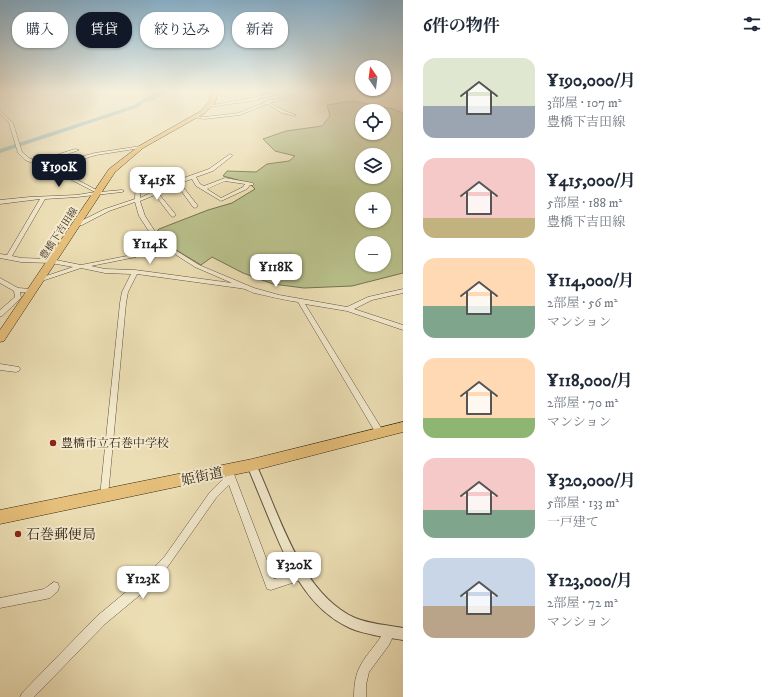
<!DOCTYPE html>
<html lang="ja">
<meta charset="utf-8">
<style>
body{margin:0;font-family:"IM FELL DW Pica","Noto Serif JP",serif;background:#f2f2f3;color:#1f2937;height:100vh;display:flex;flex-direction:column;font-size:15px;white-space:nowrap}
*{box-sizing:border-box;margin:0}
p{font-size:13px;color:#747a83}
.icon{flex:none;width:22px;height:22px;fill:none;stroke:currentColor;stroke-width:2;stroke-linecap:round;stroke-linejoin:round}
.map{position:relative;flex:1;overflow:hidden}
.panel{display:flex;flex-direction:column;background:#fff;width:380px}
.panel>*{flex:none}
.hud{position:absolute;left:12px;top:12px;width:331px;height:36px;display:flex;gap:8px}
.needle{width:26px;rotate:346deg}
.fabs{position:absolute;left:355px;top:60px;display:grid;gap:8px}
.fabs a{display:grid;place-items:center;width:36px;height:36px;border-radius:50%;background:#fff;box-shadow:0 1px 3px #0004;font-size:20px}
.price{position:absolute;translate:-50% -34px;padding:0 9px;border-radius:8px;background:#fff;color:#222;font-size:13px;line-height:26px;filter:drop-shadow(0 1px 2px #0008)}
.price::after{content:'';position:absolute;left:50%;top:24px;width:12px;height:9px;margin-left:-6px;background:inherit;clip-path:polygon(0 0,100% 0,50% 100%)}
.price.active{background:#111827;color:#fff}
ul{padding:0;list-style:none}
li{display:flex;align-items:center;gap:12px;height:100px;padding:0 20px}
li span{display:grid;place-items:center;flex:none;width:112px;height:80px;border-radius:12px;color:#555}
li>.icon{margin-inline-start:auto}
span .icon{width:48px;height:48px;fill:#fffc;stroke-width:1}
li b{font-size:17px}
h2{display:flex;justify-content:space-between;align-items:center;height:48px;padding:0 20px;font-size:17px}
.chip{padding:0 14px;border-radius:16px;background:#fff;box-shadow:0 1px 3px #0004;font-size:14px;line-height:36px}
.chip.active{background:#111827;color:#fff}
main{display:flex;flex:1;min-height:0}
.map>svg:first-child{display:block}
.green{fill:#b9c18c;stroke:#767352;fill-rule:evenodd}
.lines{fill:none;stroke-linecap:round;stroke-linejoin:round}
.river{fill:#9cbab6;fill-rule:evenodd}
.minor-casing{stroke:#62533e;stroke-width:1}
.tertiary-casing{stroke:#62533e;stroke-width:2}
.primary-casing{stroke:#342517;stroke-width:1}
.trunk-casing{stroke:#342517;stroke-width:1}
.minor{fill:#f3eace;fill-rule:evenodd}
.tertiary{fill:#f3eace;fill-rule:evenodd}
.primary{fill:#e6bf7a;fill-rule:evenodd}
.trunk{fill:#e6bf7a;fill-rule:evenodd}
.poi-dot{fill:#8f2418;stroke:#f3eace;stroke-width:1.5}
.labels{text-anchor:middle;stroke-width:4;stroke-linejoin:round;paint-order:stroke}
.far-street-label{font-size:10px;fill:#342517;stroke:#f3eace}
.poi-label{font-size:12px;fill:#342517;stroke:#f3eace;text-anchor:start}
.near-street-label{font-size:14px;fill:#342517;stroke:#f3eace}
.near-poi-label{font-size:14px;fill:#342517;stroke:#f3eace;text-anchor:start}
</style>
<main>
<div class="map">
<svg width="403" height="697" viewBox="0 0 403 697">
<rect width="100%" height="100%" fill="#ecdeb4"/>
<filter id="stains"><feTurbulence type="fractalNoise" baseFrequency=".005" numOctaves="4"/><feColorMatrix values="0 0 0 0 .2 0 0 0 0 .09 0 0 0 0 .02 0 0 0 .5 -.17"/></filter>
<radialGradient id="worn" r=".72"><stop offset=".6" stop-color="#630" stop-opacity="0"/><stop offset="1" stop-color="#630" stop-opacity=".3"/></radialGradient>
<!-- green -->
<path class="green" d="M 353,101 L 393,109 L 403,113 L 403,273 L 352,286 L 304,288 L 273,284 L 243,273 L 212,257 L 201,265 L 153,236 L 159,229 L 208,210 L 232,203 L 255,189 L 249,183 L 223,176 L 227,171 L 256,172 L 267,164 L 289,161 L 295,156 L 275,151 L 263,139 L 286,131 L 322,126 L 330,116 L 327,105 ZM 362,111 L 384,111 L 384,133 L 362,133 ZM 362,155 L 384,155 L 384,177 L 362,177 ZM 362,199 L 384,199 L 384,221 L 362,221 ZM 362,243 L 384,243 L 384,265 L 362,265 Z"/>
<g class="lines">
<!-- river -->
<path class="river" d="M 161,91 L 168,91 L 154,100 L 143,103 L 139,107 L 0,153 L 0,149 L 135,105 C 141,98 152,96 161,91 Z"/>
<!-- minor casing -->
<g class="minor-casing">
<g id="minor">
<path d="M 249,91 L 254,91 L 262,96 L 282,91 L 289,91 L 291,93 C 286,102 278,100 270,103 L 285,111 L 296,115 L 294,116 L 282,113 L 267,104 L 240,115 L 204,119 L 193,117 L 195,116 L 204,117 L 239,113 L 270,100 L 279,99 L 286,96 L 287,93 L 286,92 L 252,101 L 209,107 L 207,106 L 258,97 Z"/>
<path d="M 0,111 L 13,123 L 22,152 L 29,158 L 37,161 L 75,149 L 79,150 L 41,163 L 50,166 L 68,161 L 68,157 L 70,156 L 72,157 L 72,159 L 95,153 L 141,146 L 143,147 L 141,148 L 96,155 L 73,162 L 74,178 L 100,192 L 122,190 L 124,191 L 122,192 L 77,197 L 45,199 L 12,256 L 21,258 L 51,259 L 81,265 L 132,255 L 140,247 L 150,233 L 139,216 L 135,202 L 109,211 L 82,225 L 76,226 L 73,224 L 74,223 L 79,222 L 105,209 L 135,199 L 136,179 L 140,179 L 141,184 L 140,198 L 175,181 L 209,169 L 230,154 L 232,155 L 232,156 L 213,171 L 196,177 L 200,184 L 204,186 L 225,178 L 253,183 L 253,185 L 250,185 L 247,189 L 221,201 L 196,186 L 192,179 L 180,183 L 198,206 L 195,208 L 193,207 L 177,185 L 158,193 L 176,215 L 173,217 L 171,216 L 155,195 L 140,201 L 145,216 L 156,233 L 153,236 L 199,265 L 254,288 L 279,295 L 347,307 L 368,297 L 403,289 L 403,293 L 372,300 L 354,309 L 403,325 L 403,330 L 347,311 L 305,304 L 383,431 L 384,433 L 383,435 L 380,437 L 377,435 L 298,302 C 283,300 269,296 254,293 C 249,291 244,288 239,288 L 137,274 L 128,292 L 126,303 L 108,496 L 107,499 L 104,500 L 101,499 L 100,496 L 120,303 L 122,292 L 131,274 L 105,273 L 81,268 L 39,282 L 36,280 L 37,279 L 73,267 L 51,263 L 21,262 L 0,258 L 0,254 L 7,255 L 40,199 L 0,204 L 0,200 L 30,197 L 77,195 L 95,192 L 56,172 L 25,160 L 18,153 L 9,123 L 0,114 ZM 68,164 L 69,175 L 54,168 ZM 225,181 L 245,184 L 243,187 L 221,198 L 207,189 ZM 151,239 L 195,267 L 232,283 L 135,270 L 105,269 L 91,266 L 136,257 L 144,249 Z"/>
<path d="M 0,278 L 18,288 L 31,289 L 34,291 L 31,293 L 20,292 L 21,298 L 20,299 L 2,316 L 0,316 L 0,310 L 15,297 L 14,291 L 0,283 Z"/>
<path d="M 0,364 L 19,367 L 20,369 L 19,371 L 16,372 L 0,370 Z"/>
<path d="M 230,470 L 233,471 L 234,474 L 274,579 L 300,570 L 304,571 L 305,575 L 304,579 L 271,590 L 267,589 L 229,485 L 216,498 L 171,562 L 158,580 L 105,624 L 34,697 L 20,697 L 22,693 L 97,616 L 150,572 L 165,556 L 210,492 L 226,476 L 227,471 Z"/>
<path d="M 54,582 L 58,583 L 59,587 L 58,591 L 50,598 L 46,599 L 0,608 L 0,598 L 44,589 Z"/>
<path d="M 390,627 L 394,628 L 395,632 L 389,645 L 369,672 L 366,685 L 366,697 L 354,697 C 354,669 362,662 378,641 C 382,636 384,629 390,627 Z"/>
</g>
</g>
<!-- tertiary casing -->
<g class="tertiary-casing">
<path id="tertiary" d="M 252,461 L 255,462 C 279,513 300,593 355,618 C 370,624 387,625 403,628 L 403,640 C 385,637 367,635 350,628 C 304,607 286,559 268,516 C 261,499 254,482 247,465 L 249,462 Z"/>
</g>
<!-- primary casing -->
<g class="primary-casing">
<path id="primary" d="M 212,91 L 218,91 L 215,103 L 205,113 L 143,148 L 115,172 L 4,341 L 0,342 L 0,330 L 109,169 L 139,146 L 201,111 L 209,102 Z"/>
</g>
<!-- trunk casing -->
<g class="trunk-casing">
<path id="trunk" d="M 403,422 L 403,432 L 252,471 L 0,524 L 0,510 L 252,459 Z"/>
</g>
<!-- minor -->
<use href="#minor" class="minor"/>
<!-- tertiary -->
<use href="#tertiary" class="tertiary"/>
<!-- primary -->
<use href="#primary" class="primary"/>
<!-- trunk -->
<use href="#trunk" class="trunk"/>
</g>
<!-- sky -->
<linearGradient id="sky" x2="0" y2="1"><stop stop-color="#89b6d4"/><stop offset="0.48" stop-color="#f6f0dd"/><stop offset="1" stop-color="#f6f0dd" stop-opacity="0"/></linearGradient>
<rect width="403" height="189" fill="url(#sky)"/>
<!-- markers -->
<g class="poi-dot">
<circle cx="53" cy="443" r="4"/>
<circle cx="18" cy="534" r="4"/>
</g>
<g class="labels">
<!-- far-street labels -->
<g class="far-street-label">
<text transform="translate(58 233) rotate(-57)" y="4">豊橋下吉田線</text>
</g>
<!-- poi labels -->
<g class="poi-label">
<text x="61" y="447">豊橋市立石巻中学校</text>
</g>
<!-- near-street labels -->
<g class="near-street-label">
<text transform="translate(202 476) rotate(-12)" y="5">姫街道</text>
</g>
<!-- near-poi labels -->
<g class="near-poi-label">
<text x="26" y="539">石巻郵便局</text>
</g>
</g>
<rect width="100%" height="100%" filter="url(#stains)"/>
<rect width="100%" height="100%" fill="url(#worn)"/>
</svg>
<div class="fabs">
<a><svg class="needle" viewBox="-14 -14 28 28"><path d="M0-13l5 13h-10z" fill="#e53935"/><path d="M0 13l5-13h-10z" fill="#747a83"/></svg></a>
<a><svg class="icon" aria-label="locate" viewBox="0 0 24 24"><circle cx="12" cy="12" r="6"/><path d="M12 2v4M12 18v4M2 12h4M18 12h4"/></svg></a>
<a><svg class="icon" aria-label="layers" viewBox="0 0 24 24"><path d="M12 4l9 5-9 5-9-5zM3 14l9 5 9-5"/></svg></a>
<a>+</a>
<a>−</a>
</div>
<b class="price active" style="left:59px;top:188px">¥190K</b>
<b class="price" style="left:157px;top:201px">¥415K</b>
<b class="price" style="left:150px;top:265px">¥114K</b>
<b class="price" style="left:276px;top:288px">¥118K</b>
<b class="price" style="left:294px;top:586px">¥320K</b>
<b class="price" style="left:143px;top:600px">¥123K</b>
<div class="hud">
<a class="chip">購入</a>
<a class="chip active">賃貸</a>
<a class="chip">絞り込み</a>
<a class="chip">新着</a>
</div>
</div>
<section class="panel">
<h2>6件の物件<svg class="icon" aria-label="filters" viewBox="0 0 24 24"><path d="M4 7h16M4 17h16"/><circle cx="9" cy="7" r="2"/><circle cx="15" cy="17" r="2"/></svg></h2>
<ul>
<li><span style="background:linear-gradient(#dfe7d0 60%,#9aa5b1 0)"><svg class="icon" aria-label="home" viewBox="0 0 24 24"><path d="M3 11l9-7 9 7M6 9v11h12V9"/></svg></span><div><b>¥190,000/月</b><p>3部屋 · 107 m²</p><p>豊橋下吉田線</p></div></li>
<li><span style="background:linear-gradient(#f6c9c9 75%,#c2b280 0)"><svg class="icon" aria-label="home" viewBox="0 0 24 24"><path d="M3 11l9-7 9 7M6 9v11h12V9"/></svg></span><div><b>¥415,000/月</b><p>5部屋 · 188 m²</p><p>豊橋下吉田線</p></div></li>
<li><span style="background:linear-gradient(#ffd9b3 60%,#7fa58c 0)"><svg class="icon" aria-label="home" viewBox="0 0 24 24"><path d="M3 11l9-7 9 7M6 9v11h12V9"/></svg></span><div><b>¥114,000/月</b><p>2部屋 · 56 m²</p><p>マンション</p></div></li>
<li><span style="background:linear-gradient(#ffd9b3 75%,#8fb573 0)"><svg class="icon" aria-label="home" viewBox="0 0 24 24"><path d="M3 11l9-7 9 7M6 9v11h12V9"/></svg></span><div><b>¥118,000/月</b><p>2部屋 · 70 m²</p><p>マンション</p></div></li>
<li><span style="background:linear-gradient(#f6c9c9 65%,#7fa58c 0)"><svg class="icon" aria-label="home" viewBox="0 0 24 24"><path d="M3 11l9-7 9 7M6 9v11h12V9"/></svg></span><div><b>¥320,000/月</b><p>5部屋 · 133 m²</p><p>一戸建て</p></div></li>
<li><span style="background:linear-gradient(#c9d6e8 60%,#b9a48a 0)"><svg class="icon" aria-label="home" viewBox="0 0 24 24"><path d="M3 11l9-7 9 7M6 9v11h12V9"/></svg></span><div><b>¥123,000/月</b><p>2部屋 · 72 m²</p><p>マンション</p></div></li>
</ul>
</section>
</main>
